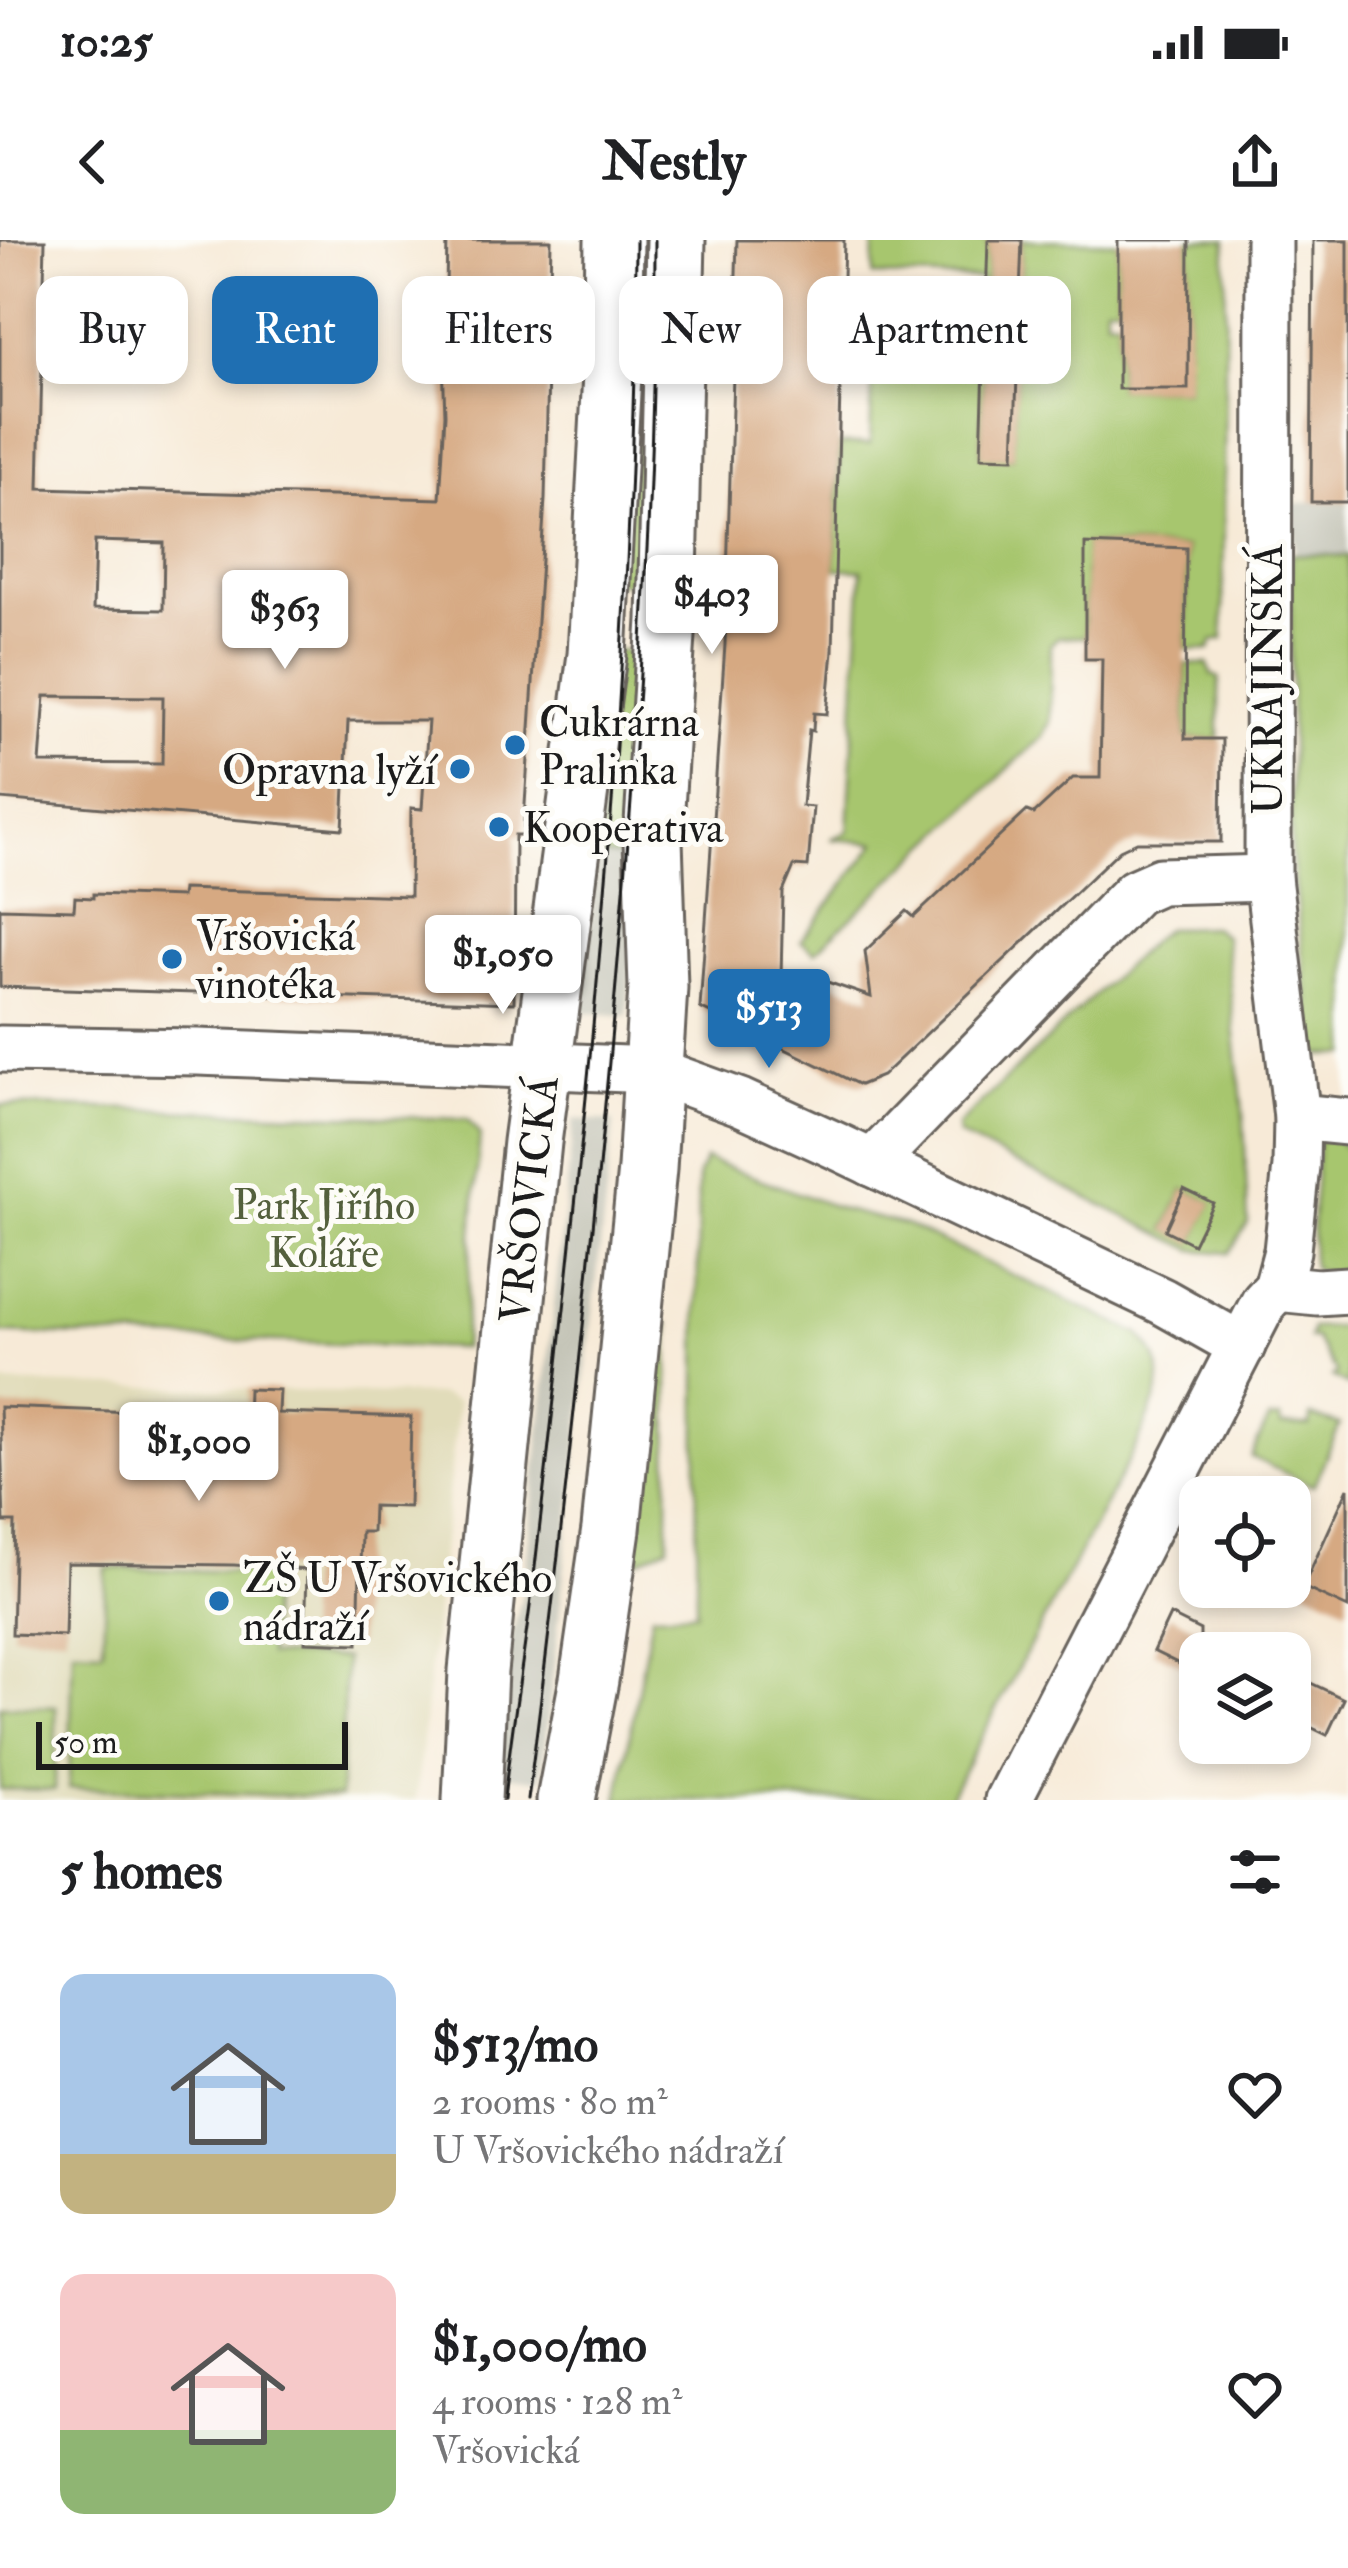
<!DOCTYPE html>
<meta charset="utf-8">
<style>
body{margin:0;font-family:"IM FELL Double Pica",serif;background:#f6f6f6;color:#202124;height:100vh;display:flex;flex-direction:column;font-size:45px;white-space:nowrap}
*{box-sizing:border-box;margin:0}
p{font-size:39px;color:#757577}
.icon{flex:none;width:66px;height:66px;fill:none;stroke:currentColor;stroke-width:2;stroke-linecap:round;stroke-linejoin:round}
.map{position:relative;height:1560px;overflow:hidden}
.panel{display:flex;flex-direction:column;background:#fff;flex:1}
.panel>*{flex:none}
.hud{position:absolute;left:36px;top:36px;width:1278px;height:108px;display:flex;gap:24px}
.tools{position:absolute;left:1179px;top:1236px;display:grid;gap:24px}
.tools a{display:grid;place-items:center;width:132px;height:132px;border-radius:24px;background:#fff;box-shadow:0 6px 18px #0003;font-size:60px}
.scale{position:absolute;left:36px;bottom:30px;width:312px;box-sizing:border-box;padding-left:12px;border:6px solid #1c1c1c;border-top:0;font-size:33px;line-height:42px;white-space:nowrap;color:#1c1c1c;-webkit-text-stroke:9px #fdfcf7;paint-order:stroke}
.price{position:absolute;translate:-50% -102px;padding:0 27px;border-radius:12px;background:#fff;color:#222;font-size:39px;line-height:78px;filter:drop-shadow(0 3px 6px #0008)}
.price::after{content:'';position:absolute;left:50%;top:72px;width:36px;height:27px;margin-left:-18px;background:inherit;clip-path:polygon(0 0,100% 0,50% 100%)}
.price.current{background:#1f6fb2;color:#fff}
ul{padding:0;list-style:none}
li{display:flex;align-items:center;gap:36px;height:300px;padding:0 60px}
li span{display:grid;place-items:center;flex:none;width:336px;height:240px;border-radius:24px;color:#555}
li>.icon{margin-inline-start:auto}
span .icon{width:144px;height:144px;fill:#fffc;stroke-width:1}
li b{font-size:51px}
h2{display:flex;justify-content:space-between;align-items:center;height:144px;padding:0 60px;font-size:51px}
.chip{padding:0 42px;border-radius:24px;background:#fff;box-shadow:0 6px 18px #0003;font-size:42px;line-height:108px}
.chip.current{background:#1f6fb2;color:#fff}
.status{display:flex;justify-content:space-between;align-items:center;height:84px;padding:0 60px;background:#fff;direction:ltr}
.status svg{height:33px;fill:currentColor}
header{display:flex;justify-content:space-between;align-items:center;height:156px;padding:0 60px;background:#fff;font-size:54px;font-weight:700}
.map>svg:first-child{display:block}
.built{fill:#e1dcba}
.industrial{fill:#c5c5b8}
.green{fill:#a7c66e;stroke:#627145;stroke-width:3;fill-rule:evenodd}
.building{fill:#d6a982;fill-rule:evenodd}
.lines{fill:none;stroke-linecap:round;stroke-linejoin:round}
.minor-casing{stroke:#69645d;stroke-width:51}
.major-casing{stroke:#69645d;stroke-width:63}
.minor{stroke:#fff;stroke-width:45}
.major{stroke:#fff;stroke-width:57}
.tram{stroke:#1c1c1c;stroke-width:3}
.poi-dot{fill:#1f6fb2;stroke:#fdfcf7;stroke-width:4.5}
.labels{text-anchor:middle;stroke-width:10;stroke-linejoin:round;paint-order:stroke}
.street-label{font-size:42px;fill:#1c1c1c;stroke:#fdfcf7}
.poi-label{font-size:42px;fill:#1c1c1c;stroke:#fdfcf7;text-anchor:start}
.park-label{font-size:42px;fill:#54603d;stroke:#fdfcf7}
</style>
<div class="status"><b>10:25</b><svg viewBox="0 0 49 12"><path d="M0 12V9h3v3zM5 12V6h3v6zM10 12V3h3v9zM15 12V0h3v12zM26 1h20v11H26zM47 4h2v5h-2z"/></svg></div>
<header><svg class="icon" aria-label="back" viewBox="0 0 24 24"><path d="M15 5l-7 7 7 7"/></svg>Nestly<svg class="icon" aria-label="share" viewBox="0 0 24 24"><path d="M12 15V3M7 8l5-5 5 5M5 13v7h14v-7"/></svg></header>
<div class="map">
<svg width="1348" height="1560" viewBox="0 0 1348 1560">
<rect width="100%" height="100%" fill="#fdfcf7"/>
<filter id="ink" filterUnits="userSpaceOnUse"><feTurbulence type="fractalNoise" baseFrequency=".00833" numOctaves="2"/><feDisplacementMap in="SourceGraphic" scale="24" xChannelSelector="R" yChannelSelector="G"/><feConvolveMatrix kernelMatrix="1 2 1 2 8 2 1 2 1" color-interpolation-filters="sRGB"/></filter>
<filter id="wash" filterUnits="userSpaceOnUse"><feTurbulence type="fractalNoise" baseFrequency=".004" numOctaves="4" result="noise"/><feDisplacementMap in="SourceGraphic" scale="48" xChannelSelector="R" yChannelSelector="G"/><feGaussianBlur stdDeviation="2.7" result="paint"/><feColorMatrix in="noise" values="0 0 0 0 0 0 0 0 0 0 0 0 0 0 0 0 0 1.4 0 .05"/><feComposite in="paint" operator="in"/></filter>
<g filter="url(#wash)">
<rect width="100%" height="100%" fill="#f7ead7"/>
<!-- built -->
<path class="built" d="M 0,1143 L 441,1155 L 458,1162 L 416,1560 L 0,1560 Z"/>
<!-- industrial -->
<g class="industrial">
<path d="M 1311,262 L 1348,262 L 1348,555 L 1300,343 L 1289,264 Z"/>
<path d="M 598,615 L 636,618 L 638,628 L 627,776 L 580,772 Z"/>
<path d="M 574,879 L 614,882 L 541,1540 L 495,1534 L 511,1399 L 523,1352 Z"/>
</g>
<!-- green -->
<g class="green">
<path d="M 628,0 L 666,0 L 654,345 L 616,342 Z"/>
<path d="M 874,0 L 988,0 L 981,216 L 1013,218 L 1022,0 L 1118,2 L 1118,65 L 1106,65 L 1106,78 L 1118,79 L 1118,148 L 1187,149 L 1189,0 L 1226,0 L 1223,399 L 1213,401 L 1209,410 L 1186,409 L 1186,308 L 1086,304 L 1085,397 L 1058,397 L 1051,404 L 1050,482 L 1043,496 L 815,712 L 801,701 L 876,603 L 831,599 L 848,592 L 862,330 L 835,329 L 840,204 L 870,204 L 873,121 L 977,124 L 981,39 L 873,36 Z"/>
<path d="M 1291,314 L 1348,316 L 1348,815 L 1314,815 L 1291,616 Z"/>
<path d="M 614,410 L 651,413 L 636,618 L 598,615 Z"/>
<path d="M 1186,424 L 1208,424 L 1211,434 L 1219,438 L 1219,499 L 1185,499 Z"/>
<path d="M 1213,687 L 1225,697 L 1244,883 L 1248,983 L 1229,1013 L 1194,1010 L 958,895 L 957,886 L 1154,698 L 1166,688 ZM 1184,949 L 1212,963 L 1193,1003 L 1165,989 Z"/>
<path d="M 0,865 L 467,879 L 480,895 L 463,1108 L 0,1093 Z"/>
<path d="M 1322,895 L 1334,897 L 1348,911 L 1348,1032 L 1336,1036 L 1314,1029 C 1307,1016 1317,926 1318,903 Z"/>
<path d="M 705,919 L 844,970 L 906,985 L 1139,1094 C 1177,1132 1155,1158 1139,1201 L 948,1560 L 618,1560 L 652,1374 L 696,1372 L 698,934 Z"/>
<path d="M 669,1084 L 668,1306 L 631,1324 L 657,1086 Z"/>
<path d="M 1348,1086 L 1348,1146 L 1332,1137 L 1337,1133 L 1315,1098 L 1309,1098 L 1312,1088 Z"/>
<path d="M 1311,1176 L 1340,1185 L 1313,1246 L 1251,1217 L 1268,1180 L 1280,1179 L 1281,1186 L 1310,1186 Z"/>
<path d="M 106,1328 L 271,1333 L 268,1415 L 345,1418 L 340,1557 L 69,1548 L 73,1409 L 103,1410 Z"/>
<path d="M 0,1466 L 56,1467 L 55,1550 L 0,1549 Z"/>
</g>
<g id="blocks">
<!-- building -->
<g class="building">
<path d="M 0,0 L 45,0 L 39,248 L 440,259 L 445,174 L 440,47 L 446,48 L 447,0 L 551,0 L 545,259 L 523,595 L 515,595 L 514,763 L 0,747 L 0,668 L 74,670 L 75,657 L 93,658 L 93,654 L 181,657 L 182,649 L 410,656 L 411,568 L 422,569 L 428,481 L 348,481 L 343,589 L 0,559 ZM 95,301 L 164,303 L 163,370 L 93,369 ZM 45,456 L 163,457 L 162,524 L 40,523 Z"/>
<path d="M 737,0 L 844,0 L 833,411 L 827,474 L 814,473 L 813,491 L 809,490 L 802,566 L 813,567 L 808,627 L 794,626 L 783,652 L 781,737 L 813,737 L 871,757 L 865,711 L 907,671 L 914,677 L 1027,571 L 1034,574 L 1073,538 L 1100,538 L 1102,419 L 1085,419 L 1085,304 L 1186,308 L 1185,499 L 1222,499 L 1221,602 L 1137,602 L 1120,610 L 882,836 L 860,845 L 700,768 L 725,405 Z"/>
<path d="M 988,0 L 1022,0 L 1014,218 L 981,217 Z"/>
<path d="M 1118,0 L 1189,0 L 1188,149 L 1118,149 Z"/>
<path d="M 1313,0 L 1348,0 L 1348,262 L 1311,262 Z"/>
<path d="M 1184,949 L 1213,963 L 1193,1004 L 1165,990 Z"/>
<path d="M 248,1149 L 279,1150 L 278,1173 L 411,1177 L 409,1267 L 373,1266 L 372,1292 L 361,1292 L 358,1404 L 305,1402 L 307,1330 L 234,1325 L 67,1323 L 65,1396 L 12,1394 L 15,1282 L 4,1282 L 0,1167 L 135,1172 L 134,1218 L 246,1221 Z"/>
<path d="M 1348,1248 L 1348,1368 L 1303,1347 Z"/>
<path d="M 1170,1375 L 1200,1390 L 1200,1434 L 1153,1411 Z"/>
<path d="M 1290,1433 L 1344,1459 L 1327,1495 L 1290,1477 Z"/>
</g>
</g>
</g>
<g filter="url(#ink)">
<use href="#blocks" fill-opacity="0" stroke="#69645d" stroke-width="3"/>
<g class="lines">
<!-- minor casing -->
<g class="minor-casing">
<g id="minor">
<path d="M 0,809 L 198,812 L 652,830 L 740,862 L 841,908 L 1162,1061 L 1242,1106"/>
<path d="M 1297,877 L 1348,882"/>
<path d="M 872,923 L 1135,652 L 1160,641 L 1268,638"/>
<path d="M 1277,1048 L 1317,1052 L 1348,1050"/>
<path d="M 1008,1560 L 1264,1062 L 1277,1048 L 1287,1011 L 1296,926 L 1297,877 L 1268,638 L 1269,0"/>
</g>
</g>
<!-- major casing -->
<g class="major-casing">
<g id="major">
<path d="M 472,1560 L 478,1431 L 532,902 L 597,415 L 612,134 L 614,0"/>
<path d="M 566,1560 L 589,1440 L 611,1289 L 647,929 L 658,747 L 653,599 L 667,380 L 676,0"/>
</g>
</g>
<!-- minor -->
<use href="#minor" class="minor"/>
<!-- major -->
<use href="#major" class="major"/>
<!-- tram -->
<g class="tram">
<path d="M 504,1560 C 512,1482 526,1405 535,1327 C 586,886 634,444 636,0"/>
<path d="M 528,1560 C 560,1315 586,1068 609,822 C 634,549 655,275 655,0"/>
</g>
</g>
</g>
<!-- markers -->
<g class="poi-dot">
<circle cx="515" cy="505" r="12"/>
<circle cx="460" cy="529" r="12"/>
<circle cx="499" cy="587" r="12"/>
<circle cx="172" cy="719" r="12"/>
<circle cx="219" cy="1361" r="12"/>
</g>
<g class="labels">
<!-- street labels -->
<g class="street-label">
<text transform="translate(1267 439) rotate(-90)" y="15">UKRAJINSKÁ</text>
<text transform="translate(528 959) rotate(-83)" y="15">VRŠOVICKÁ</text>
</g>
<!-- poi labels -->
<g class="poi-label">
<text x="539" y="496">Cukrárna<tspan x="539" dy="48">Pralinka</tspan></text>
<text x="436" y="544" text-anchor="end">Opravna lyží</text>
<text x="523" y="602">Kooperativa</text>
<text x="196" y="710">Vršovická<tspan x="196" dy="48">vinotéka</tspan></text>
<text x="243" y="1352">ZŠ U Vršovického<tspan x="243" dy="48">nádraží</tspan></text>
</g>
<!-- park labels -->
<g class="park-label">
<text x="324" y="979">Park Jiřího<tspan x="324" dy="48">Koláře</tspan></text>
</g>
</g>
</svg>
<div class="tools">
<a><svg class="icon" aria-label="locate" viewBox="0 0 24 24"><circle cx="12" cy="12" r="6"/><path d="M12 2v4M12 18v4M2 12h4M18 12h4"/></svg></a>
<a><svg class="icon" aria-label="layers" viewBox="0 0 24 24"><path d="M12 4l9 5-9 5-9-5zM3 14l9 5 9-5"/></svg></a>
</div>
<div class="scale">50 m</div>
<b class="price" style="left:712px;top:417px">$403</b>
<b class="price" style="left:285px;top:432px">$363</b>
<b class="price" style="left:503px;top:777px">$1,050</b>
<b class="price current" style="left:769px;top:831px">$513</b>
<b class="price" style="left:199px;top:1264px">$1,000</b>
<div class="hud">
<a class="chip">Buy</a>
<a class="chip current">Rent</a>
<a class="chip">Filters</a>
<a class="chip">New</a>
<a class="chip">Apartment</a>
</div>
</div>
<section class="panel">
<h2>5 homes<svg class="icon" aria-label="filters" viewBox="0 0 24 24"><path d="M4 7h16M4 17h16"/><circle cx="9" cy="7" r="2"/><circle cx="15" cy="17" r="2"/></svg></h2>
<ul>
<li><span style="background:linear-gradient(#a9c7e8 75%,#c2b280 0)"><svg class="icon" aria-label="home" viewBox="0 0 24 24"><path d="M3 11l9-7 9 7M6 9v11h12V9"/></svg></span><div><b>$513/mo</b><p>2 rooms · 80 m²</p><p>U Vršovického nádraží</p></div><svg class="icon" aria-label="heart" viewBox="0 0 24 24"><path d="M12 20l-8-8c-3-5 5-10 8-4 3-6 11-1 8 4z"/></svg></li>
<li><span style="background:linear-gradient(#f6c9c9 65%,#8fb573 0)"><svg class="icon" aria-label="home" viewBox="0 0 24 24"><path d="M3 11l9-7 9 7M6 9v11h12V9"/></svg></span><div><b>$1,000/mo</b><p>4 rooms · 128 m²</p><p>Vršovická</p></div><svg class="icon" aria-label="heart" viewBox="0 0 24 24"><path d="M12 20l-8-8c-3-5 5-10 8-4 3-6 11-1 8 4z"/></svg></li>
</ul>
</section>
